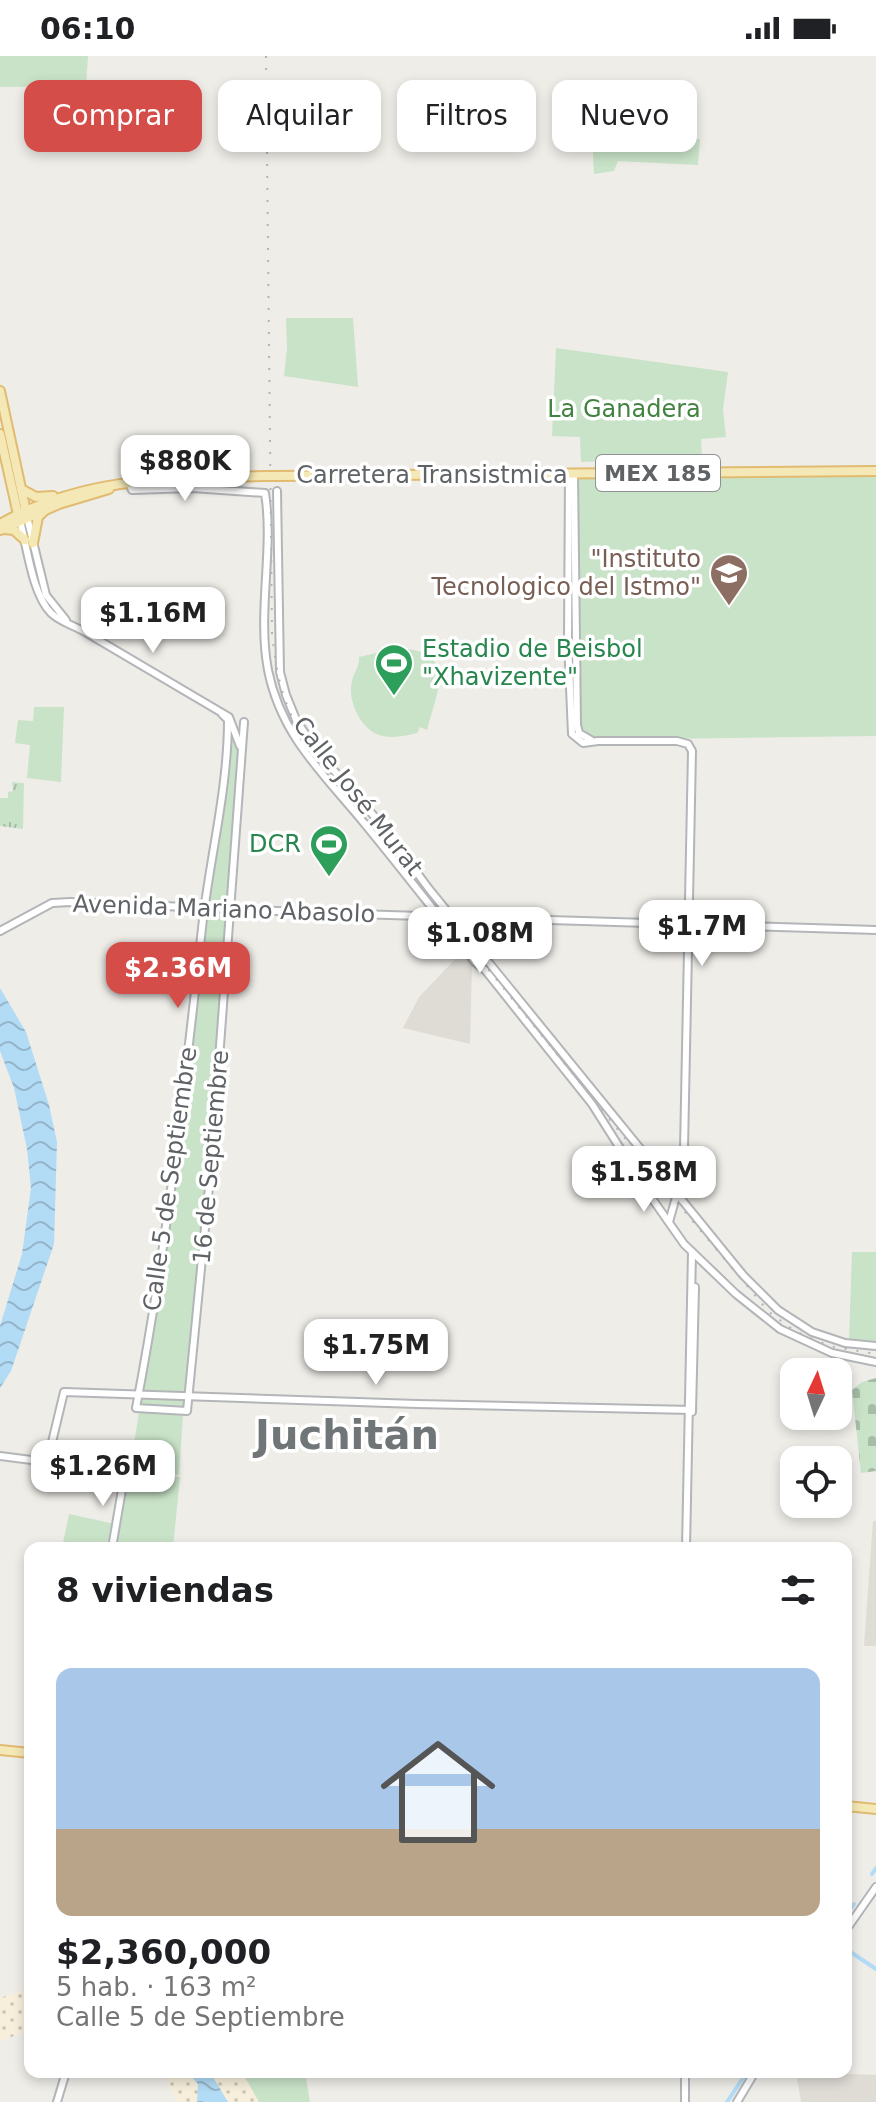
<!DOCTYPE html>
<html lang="es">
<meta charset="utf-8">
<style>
body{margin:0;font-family:"DejaVu Sans",sans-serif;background:#f6f6f6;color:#202124;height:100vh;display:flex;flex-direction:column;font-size:30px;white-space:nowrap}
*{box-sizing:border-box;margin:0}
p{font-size:26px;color:#757577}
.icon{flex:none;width:44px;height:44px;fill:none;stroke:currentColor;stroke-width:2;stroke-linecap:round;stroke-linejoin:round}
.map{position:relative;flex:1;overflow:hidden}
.side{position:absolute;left:24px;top:1486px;width:828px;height:536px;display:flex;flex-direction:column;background:#fff;border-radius:16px;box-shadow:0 4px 12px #0003}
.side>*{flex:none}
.hud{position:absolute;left:24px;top:24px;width:828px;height:72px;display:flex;gap:16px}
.needle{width:52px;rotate:4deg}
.tools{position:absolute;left:780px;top:1302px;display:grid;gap:16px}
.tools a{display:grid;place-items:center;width:72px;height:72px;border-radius:16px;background:#fff;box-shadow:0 4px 12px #0003;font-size:40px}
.price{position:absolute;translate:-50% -68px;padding:0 18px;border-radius:16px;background:#fff;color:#222;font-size:26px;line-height:52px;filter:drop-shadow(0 2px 4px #0008)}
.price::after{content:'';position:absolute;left:50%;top:48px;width:24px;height:18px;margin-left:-12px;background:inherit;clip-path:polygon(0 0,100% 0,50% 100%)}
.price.selected{background:#d54d49;color:#fff}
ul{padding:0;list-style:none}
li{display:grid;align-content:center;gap:16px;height:424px;padding:0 32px}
li span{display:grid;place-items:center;height:248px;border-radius:16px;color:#555}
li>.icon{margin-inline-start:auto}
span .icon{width:144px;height:144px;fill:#fffc;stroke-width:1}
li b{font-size:34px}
h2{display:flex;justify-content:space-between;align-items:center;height:96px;padding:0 32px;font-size:34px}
.tag{padding:0 28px;border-radius:16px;background:#fff;box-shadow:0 4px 12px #0003;font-size:28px;line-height:72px}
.tag.selected{background:#d54d49;color:#fff}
.status{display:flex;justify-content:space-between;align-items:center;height:56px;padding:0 40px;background:#fff;direction:ltr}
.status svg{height:22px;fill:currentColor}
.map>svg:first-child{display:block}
.education{fill:#dfdcd6}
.grass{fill:url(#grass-tufts)}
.sand{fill:url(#sand-dots)}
.cemetery{fill:url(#cemetery-stones)}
.green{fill:#c9e3c8}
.water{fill:url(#water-waves)}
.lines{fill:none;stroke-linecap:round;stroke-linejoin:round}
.canal{stroke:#b2dbf5;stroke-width:4}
.minor-casing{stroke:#b3b5b8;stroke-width:10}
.major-casing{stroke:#e1bb70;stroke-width:12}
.minor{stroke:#fff;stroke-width:6}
.major{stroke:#f5e8b7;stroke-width:8}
.rail{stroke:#b3b4b4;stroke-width:2;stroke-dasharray:2 10;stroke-linecap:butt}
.major-bridge-casing{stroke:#e1bb70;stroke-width:12;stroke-linecap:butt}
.major-bridge{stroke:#f5e8b7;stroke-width:8}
.labels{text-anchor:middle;stroke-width:7;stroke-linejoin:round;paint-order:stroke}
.shield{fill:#fff;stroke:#8f9294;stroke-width:2}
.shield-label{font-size:22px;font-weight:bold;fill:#5f6366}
.park-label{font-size:24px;fill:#428341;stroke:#fff}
.street-label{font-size:24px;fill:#5f6366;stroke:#fff}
.education-label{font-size:24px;fill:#785e54;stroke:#fff;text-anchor:end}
.leisure-label{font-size:24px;fill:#27864d;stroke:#fff;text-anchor:start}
.town-label{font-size:40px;font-weight:bold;fill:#707578;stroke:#fff}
</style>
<div class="status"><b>06:10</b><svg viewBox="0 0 49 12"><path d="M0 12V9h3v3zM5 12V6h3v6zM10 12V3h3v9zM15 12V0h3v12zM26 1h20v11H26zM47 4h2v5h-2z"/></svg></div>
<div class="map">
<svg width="876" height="2046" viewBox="0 0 876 2046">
<defs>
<pattern id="grass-tufts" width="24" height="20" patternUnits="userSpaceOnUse" patternTransform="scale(2)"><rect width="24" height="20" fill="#c9e3c8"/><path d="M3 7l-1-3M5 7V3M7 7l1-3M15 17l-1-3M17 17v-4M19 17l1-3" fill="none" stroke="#a6bca6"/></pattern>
<pattern id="sand-dots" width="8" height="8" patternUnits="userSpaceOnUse" patternTransform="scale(2)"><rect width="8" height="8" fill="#f7efdc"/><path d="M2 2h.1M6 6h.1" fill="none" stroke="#cbc5b6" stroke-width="1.8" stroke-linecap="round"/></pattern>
<pattern id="cemetery-stones" width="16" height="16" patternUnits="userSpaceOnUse" patternTransform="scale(2)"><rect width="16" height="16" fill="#c9e3c8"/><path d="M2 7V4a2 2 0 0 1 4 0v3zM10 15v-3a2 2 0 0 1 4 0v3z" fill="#a6bca6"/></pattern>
<pattern id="water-waves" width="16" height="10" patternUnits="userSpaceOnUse" patternTransform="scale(2)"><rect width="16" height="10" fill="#b2dbf5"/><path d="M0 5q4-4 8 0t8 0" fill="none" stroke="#94b5ca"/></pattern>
</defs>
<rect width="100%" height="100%" fill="#efede8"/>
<!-- education -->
<g class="education">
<path d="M 462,896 L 472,910 L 470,988 L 403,972 L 419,941 Z"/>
<path d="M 873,1465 L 876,1465 L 876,1590 L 864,1590 Z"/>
<path d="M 796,2016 L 876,2019 L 876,2046 L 801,2046 Z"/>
</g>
<!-- grass -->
<path class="grass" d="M 12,726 L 24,727 L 23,773 L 0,770 L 0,742 L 8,742 L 8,736 L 13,735 Z"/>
<!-- sand -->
<g class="sand">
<path d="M 30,1932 L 30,1974 L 0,1985 L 0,1942 Z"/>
<path d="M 161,2016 L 242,2016 L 259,2046 L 177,2046 Z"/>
</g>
<!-- cemetery -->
<path class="cemetery" d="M 876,1322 L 876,1415 L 861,1417 L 852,1334 L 862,1326 Z"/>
<!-- green -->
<g class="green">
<path d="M 0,0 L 88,0 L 86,30 L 0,31 Z"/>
<path d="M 611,74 L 700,83 L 698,109 L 618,105 L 614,115 L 594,118 L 592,78 Z"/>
<path d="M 286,262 L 353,262 L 358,331 L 284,320 L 287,293 Z"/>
<path d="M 556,292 L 728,316 L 723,353 L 726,381 L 701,383 L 702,402 L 581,406 L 580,381 L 552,380 Z"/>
<path d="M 876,414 L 876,680 L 587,684 L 579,677 L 574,418 Z"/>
<path d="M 398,592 C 458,595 438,633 427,674 L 420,671 L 417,677 C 405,680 391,683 379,679 C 360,672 347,644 352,625 C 354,616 360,610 359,601 Z"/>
<path d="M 34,651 L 64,651 L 61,726 L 27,722 L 30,689 L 15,687 L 18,664 L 33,665 Z"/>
<path d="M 229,661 L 241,694 L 218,1009 L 187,1355 L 136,1352 L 176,1105 Z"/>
<path d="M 852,1196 L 876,1196 L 876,1285 L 849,1284 Z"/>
<path d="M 139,1356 L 183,1359 L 179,1419 L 130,1413 Z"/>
<path d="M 125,1416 L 180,1421 L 173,1492 L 62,1492 L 69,1458 L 115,1468 Z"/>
<path d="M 242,2016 L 305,2016 L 310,2046 L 259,2046 Z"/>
</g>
<!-- water -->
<g class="water">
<path d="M 0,932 L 26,976 L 49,1049 L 57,1086 L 54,1188 L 11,1315 L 0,1332 L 0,1270 L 22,1198 L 31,1132 L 27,1093 L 14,1032 L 0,995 Z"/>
<path d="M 187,2016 L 210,2016 L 228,2046 L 197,2046 L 198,2028 Z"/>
</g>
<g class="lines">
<!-- canal -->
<g class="canal">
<path d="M 872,1818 L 876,1812"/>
<path d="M 846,1860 L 854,1848"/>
<path d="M 846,1893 L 876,1913"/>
<path d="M 727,2046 L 747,2016"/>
</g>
<!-- minor casing -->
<g class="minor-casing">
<g id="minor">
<path d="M 569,418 L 568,585 L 572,678 L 583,687 L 598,685 L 677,685 L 688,688 L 692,695 L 684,1093 L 680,1127 L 669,1166"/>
<path d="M 574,418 L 577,669 L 579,677 L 591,684"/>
<path d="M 129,427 L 132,434 L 192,432 L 265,437 C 274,494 257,556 268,614 C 281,680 323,717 364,767 C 402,813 438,860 475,906 L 485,914 L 592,1048 L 651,1141 L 684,1188 L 736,1238 L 780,1273 L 832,1297 L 876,1306"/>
<path d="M 277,435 L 280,616 L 286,639 L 297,666 L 322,701 L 381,768 L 429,833 L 743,1219 L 778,1254 L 812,1276 L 845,1287 L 876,1290"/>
<path d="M 27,461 L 46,539 L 66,564"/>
<path d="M 20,465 C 27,490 32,538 51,557 C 60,566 73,569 85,576 L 229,661 L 240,690"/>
<path d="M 222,658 L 228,664 C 228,731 211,797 203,863 C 185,1027 167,1190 136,1352 L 187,1355 L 211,1111 L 244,666"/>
<path d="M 0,875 L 52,847 L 70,846 L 324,857 L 876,874"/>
<path d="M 692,1356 L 695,1231"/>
<path d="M 0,1400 L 125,1416 L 112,1492"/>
<path d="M 47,1407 L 64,1336 L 417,1348 L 692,1354"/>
<path d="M 686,1492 L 692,1196"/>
<path d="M 846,1874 L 876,1831"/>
<path d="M 57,2046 L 66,2016"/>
<path d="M 685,2046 L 685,2016"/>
<path d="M 737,2046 L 755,2016"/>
</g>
</g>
<!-- major casing -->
<g class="major-casing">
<g id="major">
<path d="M 0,335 L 27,460"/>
<path d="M 0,378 L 19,463"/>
<path d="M 276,420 L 876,415"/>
<path d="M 21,433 L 36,441 L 53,440"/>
<path d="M 0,468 C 85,420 171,422 266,420"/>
<path d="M 3,473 L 14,474 L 25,484"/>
<path d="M 0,474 L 59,448 L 109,433"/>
<path d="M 33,487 L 38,461 L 44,455"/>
<path d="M 0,1694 L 30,1697"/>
<path d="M 846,1750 L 876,1753"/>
</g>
</g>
<!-- minor -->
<use href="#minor" class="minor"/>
<!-- major -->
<use href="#major" class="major"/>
<!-- rail -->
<path class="rail" d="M 266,0 L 272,577 C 278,632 286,660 319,704 L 674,1143 L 769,1256 L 795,1275 L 829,1290 L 876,1298"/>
<!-- major-bridge casing -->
<g class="major-bridge-casing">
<path id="major-bridge" d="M 266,420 L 276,420"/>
</g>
<!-- major-bridge -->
<use href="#major-bridge" class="major-bridge"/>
</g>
<!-- icons -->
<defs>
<g id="university-pin" transform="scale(2)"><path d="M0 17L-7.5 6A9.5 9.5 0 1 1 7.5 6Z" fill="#8d6e63" stroke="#fff"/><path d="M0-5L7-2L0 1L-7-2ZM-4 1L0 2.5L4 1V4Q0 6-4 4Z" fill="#fff"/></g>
<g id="stadium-pin" transform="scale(2)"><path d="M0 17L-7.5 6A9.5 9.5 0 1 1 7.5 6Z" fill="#2e9e5b" stroke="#fff"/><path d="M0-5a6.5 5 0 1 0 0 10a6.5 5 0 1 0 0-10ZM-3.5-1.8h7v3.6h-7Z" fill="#fff"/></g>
</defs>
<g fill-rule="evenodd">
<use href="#university-pin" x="729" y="517"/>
<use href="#stadium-pin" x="394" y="607"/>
<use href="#stadium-pin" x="329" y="788"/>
</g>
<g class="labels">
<!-- shield labels -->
<rect class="shield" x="596" y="399" width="124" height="36" rx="6"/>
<g class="shield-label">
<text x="658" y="425">MEX 185</text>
</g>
<!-- park labels -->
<g class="park-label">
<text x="624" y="361">La Ganadera</text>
</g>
<!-- street labels -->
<g class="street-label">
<text x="432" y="427">Carretera Transistmica</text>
<text transform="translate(358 740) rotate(52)" y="8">Calle José Murat</text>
<text transform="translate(224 853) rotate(2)" y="8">Avenida Mariano Abasolo</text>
<text transform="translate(211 1101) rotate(-85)" y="8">16 de Septiembre</text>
<text transform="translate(170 1123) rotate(-82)" y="8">Calle 5 de Septiembre</text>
</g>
<!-- education labels -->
<g class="education-label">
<text x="701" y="511">"Instituto<tspan x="701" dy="28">Tecnologico del Istmo"</tspan></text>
</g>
<!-- leisure labels -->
<g class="leisure-label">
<text x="422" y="601">Estadio de Beisbol<tspan x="422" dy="28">"Xhavizente"</tspan></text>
<text x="301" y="796" text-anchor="end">DCR</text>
</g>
<!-- town labels -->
<g class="town-label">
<text x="347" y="1393">Juchitán</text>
</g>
</g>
</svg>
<div class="tools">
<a><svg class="needle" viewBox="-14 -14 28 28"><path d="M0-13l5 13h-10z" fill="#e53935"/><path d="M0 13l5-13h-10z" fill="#757577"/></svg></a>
<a><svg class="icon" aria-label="locate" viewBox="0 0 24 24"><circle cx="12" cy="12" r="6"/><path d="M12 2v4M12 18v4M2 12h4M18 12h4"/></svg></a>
</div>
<b class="price" style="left:185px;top:447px">$880K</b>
<b class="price" style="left:153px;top:599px">$1.16M</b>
<b class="price" style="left:702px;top:912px">$1.7M</b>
<b class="price" style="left:480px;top:919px">$1.08M</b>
<b class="price selected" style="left:178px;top:954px">$2.36M</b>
<b class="price" style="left:644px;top:1158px">$1.58M</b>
<b class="price" style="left:376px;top:1331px">$1.75M</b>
<b class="price" style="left:103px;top:1452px">$1.26M</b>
<div class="hud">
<a class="tag selected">Comprar</a>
<a class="tag">Alquilar</a>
<a class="tag">Filtros</a>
<a class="tag">Nuevo</a>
</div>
<section class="side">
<h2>8 viviendas<svg class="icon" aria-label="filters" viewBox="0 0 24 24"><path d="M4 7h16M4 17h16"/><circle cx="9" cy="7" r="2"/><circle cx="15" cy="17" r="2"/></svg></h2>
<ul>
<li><span style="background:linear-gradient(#a9c7e8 65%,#b9a48a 0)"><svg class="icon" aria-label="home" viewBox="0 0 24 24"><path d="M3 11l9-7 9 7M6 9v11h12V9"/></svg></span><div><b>$2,360,000</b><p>5 hab. · 163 m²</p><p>Calle 5 de Septiembre</p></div></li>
</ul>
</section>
</div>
